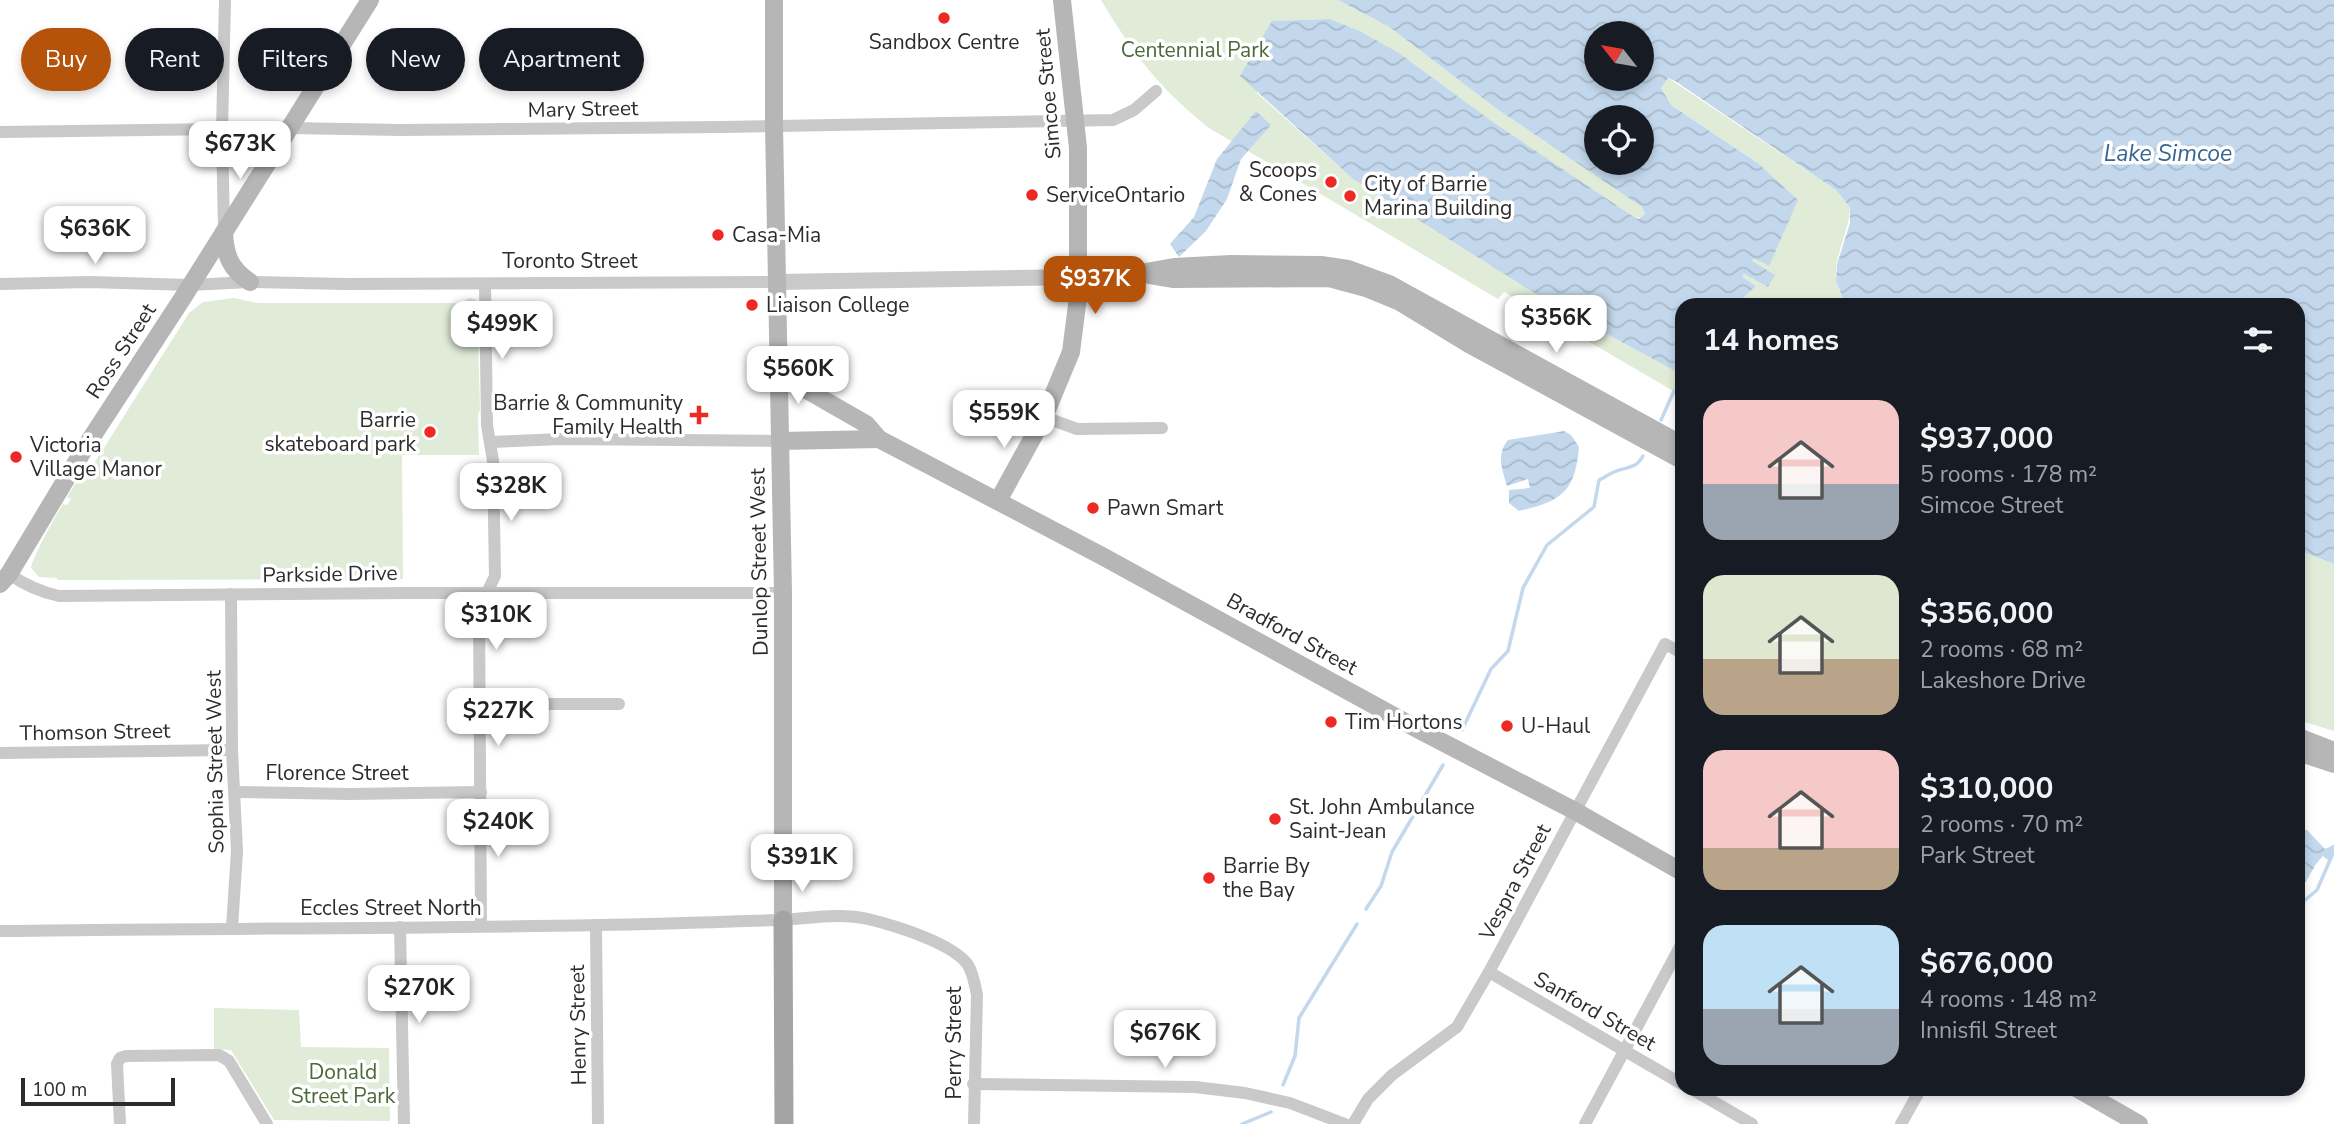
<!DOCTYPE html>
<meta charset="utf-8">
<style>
body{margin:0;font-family:"Nunito Sans",sans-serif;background:#20242c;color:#f1f3f6;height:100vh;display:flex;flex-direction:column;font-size:26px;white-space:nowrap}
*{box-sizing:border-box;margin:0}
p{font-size:23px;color:#9ea1a6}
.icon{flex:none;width:38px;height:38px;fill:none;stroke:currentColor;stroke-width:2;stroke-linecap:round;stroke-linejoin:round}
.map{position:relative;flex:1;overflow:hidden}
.details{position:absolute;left:1675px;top:298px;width:630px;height:798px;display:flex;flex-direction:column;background:#171b24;border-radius:21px;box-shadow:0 4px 10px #0003}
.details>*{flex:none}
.banner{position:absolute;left:21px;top:28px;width:665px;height:63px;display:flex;gap:14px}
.needle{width:46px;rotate:301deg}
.fabs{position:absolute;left:1584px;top:21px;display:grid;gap:14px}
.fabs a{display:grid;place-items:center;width:70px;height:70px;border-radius:50%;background:#171b24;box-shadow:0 4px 10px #0003;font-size:35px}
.scale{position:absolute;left:21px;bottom:18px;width:154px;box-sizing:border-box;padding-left:7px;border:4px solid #2c2c2c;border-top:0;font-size:19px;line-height:24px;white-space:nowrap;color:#2c2c2c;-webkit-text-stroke:5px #fff;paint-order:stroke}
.price{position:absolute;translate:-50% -60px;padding:0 16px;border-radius:14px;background:#fff;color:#222;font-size:23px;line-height:46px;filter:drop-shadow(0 2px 4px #0008)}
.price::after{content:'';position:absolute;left:50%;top:42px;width:21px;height:16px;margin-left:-10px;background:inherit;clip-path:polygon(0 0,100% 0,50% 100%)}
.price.selected{background:#b45309;color:#fff}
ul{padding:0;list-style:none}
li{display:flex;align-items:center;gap:21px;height:175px;padding:0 28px}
li span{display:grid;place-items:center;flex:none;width:196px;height:140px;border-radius:21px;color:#555}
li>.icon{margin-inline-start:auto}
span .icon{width:84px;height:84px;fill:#fffc;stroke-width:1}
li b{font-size:30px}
h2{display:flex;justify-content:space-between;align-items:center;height:84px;padding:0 28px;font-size:30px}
.chip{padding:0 24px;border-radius:32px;background:#171b24;box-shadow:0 4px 10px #0003;font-size:24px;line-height:63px}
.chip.selected{background:#b45309;color:#fff}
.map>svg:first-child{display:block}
.park{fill:#e0ebd8}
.water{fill:url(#water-waves);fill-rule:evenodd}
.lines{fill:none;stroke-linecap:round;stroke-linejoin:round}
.stream{stroke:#c3d8ec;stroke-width:3.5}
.minor{stroke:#c9c9c9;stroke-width:12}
.tertiary{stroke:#c9c9c9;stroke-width:16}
.secondary{stroke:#b6b6b6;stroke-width:18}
.primary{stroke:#a4a4a4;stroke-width:19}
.poi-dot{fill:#ed2924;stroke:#fff;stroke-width:2.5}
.labels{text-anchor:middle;stroke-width:7;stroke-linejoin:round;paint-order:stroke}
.poi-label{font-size:21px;fill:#2c2c2c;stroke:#fff;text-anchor:start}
.park-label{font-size:21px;fill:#4a6938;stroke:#fff}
.street-label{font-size:21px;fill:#2c2c2c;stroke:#fff}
.water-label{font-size:23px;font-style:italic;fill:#376591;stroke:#fff}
</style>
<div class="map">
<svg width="2334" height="1124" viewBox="0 0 2334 1124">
<defs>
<pattern id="water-waves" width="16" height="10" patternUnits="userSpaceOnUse" patternTransform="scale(1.75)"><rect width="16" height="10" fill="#c3d8ec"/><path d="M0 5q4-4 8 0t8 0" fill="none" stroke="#a8bacb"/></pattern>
</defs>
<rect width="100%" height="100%" fill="#fff"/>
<!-- park -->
<g class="park">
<path d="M 1101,0 L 1338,0 L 1388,26 L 1497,109 L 1642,207 L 1645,214 L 1642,218 L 1634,217 L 1489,120 L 1399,53 L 1360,31 L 1330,19 L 1272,21 L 1257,93 L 1353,179 L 1552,304 L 1682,375 L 1682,396 L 1504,292 L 1498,299 L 1209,128 C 1159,88 1134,55 1101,0 Z"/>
<path d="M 1668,78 L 1836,190 L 1850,207 C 1850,231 1834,254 1836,278 C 1837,286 1842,296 1845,304 L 1737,304 L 1756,286 L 1742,277 L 1744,274 L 1768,287 L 1752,261 L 1754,257 L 1769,265 L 1759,164 L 1671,105 L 1661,88 Z"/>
<path d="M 234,298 L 257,303 L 462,303 L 469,298 L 475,299 L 477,302 L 480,409 L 478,415 L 479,455 L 402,455 L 403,579 L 57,580 L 57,578 L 39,577 L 31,568 C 32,558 56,515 63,504 L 67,505 L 71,499 L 67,497 L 84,470 L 95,462 L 189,313 L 203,302 Z"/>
<path d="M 2298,550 L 2334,564 L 2334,731 L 2298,720 Z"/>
<path d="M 214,1008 L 299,1010 L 301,1047 L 389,1048 L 390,1121 L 274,1120 L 231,1050 L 214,1049 Z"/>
</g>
<!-- water -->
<g class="water">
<path d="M 1338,0 L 2334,0 L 2334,564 L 2298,550 L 2298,304 L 1845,304 L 1836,281 L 1837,264 L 1850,223 L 1850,207 L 1836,190 L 1675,81 L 1668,78 L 1661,88 L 1671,105 L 1759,164 L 1798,200 L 1769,266 L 1754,258 L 1752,261 L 1775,275 L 1768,287 L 1744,274 L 1742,277 L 1756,286 L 1737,304 L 1682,304 L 1682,375 L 1552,304 L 1353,179 L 1240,76 L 1272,21 L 1330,19 L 1360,31 L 1399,53 L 1490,120 L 1634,217 L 1639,219 L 1645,214 L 1642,207 L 1497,109 L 1388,26 ZM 1642,33 L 1642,79 L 1596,79 L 1596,33 ZM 1642,117 L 1642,163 L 1596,163 L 1596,117 Z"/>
<path d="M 1256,111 L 1271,125 L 1241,159 L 1227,199 L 1206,231 L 1179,257 L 1170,244 L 1194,217 L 1217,159 Z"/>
<path d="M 1564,431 L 1571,435 L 1579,447 C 1575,492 1562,501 1519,511 L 1509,503 L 1509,490 L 1530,488 L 1528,479 L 1507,486 C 1502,469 1496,455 1508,440 Z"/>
<path d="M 2299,829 L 2307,830 L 2325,849 L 2334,845 L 2333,853 L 2329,861 L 2323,856 C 2312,866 2310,880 2298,890 Z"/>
</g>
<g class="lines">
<!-- stream -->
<g class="stream">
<path d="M 1661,420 L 1674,391"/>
<path d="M 1462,730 L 1491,669 L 1508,651 L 1523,588 L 1547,545 L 1594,507 L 1599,480 C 1604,478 1609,474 1614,472 C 1627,466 1635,470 1643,456"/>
<path d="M 2298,906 L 2317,890 L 2334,851"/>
<path d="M 1366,909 L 1381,886 L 1392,852 L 1443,765"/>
<path d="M 1283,1085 L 1295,1056 L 1299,1018 L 1357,924"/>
<path d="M 1242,1124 L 1271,1112"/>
</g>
<!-- minor -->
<g class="minor">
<path d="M 0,132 L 289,128 L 400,130 L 723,127 L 1113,120 L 1134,110 L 1156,91"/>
<path d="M 224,231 L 222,130 L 225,0"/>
<path d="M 0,284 L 89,282 L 190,285 L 250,282 L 346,284 L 777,282"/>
<path d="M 1044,417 L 1077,429 L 1162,428"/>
<path d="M 491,442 L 561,439 L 780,441"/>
<path d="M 9,574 C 25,585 40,592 59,596 L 411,593 L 783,593"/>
<path d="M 231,594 L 232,750 L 237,851 L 232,928"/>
<path d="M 481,704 L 619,704"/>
<path d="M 0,753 L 232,750"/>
<path d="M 236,792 L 350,794 L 481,792"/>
<path d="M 596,925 L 598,1124"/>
<path d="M 481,926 L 479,609 L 495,576 L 493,461 L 487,425 L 485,284"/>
<path d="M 400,927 L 404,1124"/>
<path d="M 0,931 C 199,928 399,929 598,925 C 658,924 718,922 778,920 C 808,919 838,912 868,919 C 893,925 953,943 968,965 C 973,973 975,985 977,995 L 974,1124"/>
<path d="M 1489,972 L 1682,1084"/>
<path d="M 973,1084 L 1195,1087 L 1245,1093 L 1290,1103 L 1345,1124"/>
<path d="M 1690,1088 L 1752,1124"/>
<path d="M 120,1124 L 117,1064 L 120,1058 L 126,1056 L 219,1055 L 229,1061 L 267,1124"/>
<path d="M 1353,1124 L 1368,1099 L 1392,1075 L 1457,1027 L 1489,972 L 1665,644 L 1682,653"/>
<path d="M 1585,1124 L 1682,943"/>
<path d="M 1901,1124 L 1921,1088"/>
</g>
<!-- tertiary -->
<path class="tertiary" d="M 777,282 L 1079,277"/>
<!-- secondary -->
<g class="secondary">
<path d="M 774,0 L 774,126 L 783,593 L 783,920"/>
<path d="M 224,232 C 225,255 230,269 250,282"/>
<path d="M 1150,275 L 1174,279 L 1329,278 L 1366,288 L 1400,302 L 1469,344 L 1682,460"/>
<path d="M 1079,277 L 1140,273 L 1174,267 L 1231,264 L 1321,265 L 1348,269 L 1389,284 L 1682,445"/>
<path d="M 777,373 L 866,424 L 879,439 L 1102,556 L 1423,732 L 1575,811 L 1682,872"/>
<path d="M 780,441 L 879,439"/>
<path d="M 998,501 L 1044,417 L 1071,352 L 1078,297 L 1078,148 L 1062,0"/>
<path d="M 0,584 L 9,574 L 86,446 L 182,299 L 370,0"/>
<path d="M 2298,737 L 2334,751"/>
<path d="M 2298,752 L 2334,764"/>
<path d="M 2076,1088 L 2139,1124"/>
</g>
<!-- primary -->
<path class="primary" d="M 783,920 L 784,1124"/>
</g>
<!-- markers -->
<g class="poi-dot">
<circle cx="944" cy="18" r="7"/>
<circle cx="1331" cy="182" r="7"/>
<circle cx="1032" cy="195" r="7"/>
<circle cx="1350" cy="196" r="7"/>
<circle cx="718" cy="235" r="7"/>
<circle cx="752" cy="305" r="7"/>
<path d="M695.5 404.5h7v7h7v7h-7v7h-7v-7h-7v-7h7z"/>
<circle cx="430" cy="432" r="7"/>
<circle cx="16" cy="457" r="7"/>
<circle cx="1093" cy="508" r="7"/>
<circle cx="1331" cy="722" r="7"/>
<circle cx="1507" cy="726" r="7"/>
<circle cx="1275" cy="819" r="7"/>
<circle cx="1209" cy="878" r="7"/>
</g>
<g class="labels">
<!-- poi labels -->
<g class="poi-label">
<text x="944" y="49" text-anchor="middle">Sandbox Centre</text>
<text x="1317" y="177" text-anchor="end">Scoops<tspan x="1317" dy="24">&amp; Cones</tspan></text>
<text x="1364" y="191">City of Barrie<tspan x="1364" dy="24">Marina Building</tspan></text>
<text x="1046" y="202">ServiceOntario</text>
<text x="732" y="242">Casa-Mia</text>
<text x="766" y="312">Liaison College</text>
<text x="683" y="410" text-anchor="end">Barrie &amp; Community<tspan x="683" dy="24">Family Health</tspan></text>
<text x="416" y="427" text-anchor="end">Barrie<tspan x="416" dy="24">skateboard park</tspan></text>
<text x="30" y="452">Victoria<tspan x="30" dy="24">Village Manor</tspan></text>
<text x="1107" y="515">Pawn Smart</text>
<text x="1345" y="729">Tim Hortons</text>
<text x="1521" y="733">U-Haul</text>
<text x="1289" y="814">St. John Ambulance<tspan x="1289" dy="24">Saint-Jean</tspan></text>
<text x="1223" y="873">Barrie By<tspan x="1223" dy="24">the Bay</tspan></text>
</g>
<!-- park labels -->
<g class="park-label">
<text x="1195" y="57">Centennial Park</text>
<text x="343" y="1079">Donald<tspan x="343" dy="24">Street Park</tspan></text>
</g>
<!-- street labels -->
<g class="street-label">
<text transform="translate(1048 94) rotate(-95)" y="7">Simcoe Street</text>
<text transform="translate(583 109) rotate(-1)" y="7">Mary Street</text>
<text x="570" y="268">Toronto Street</text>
<text transform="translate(121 351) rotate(-57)" y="7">Ross Street</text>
<text transform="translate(759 562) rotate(-91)" y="7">Dunlop Street West</text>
<text transform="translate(330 574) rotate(-1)" y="7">Parkside Drive</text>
<text transform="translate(1292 634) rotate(29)" y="7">Bradford Street</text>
<text transform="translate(95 732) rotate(-1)" y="7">Thomson Street</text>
<text transform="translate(215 762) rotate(-91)" y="7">Sophia Street West</text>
<text x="337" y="780">Florence Street</text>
<text transform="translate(1515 882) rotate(-62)" y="7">Vespra Street</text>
<text x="391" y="915">Eccles Street North</text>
<text transform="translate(1595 1011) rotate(30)" y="7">Sanford Street</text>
<text transform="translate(578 1025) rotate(-91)" y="7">Henry Street</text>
<text transform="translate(954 1043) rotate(-90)" y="7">Perry Street</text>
</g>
<!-- water labels -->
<g class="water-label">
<text x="2168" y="161">Lake Simcoe</text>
</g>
</g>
</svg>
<div class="fabs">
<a><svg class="needle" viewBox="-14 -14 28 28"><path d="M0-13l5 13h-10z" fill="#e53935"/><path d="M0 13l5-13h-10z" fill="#9ea1a6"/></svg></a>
<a><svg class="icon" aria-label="locate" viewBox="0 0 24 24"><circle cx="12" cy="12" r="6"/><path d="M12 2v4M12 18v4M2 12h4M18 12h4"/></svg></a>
</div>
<div class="scale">100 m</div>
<b class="price" style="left:240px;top:181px">$673K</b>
<b class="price" style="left:95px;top:266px">$636K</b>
<b class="price selected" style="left:1095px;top:316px">$937K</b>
<b class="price" style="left:1556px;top:355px">$356K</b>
<b class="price" style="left:502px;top:361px">$499K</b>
<b class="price" style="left:798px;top:406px">$560K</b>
<b class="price" style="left:1004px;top:450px">$559K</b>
<b class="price" style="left:511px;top:523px">$328K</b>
<b class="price" style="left:496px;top:652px">$310K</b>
<b class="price" style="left:498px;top:748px">$227K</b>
<b class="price" style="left:498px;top:859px">$240K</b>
<b class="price" style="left:802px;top:894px">$391K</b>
<b class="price" style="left:419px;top:1025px">$270K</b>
<b class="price" style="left:1165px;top:1070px">$676K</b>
<div class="banner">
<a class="chip selected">Buy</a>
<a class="chip">Rent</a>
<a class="chip">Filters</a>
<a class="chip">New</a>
<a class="chip">Apartment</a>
</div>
<section class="details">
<h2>14 homes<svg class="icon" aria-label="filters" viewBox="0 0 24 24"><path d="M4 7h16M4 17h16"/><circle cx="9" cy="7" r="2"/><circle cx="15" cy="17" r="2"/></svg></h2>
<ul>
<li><span style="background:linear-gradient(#f6c9c9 60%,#9aa5b1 0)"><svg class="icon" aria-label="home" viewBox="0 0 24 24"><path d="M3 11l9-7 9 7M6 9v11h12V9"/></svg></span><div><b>$937,000</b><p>5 rooms · 178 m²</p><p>Simcoe Street</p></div></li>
<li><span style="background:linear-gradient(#dfe7d0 60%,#b9a48a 0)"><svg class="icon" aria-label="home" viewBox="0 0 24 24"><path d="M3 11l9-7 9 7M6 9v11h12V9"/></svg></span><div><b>$356,000</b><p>2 rooms · 68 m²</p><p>Lakeshore Drive</p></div></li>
<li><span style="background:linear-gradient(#f6c9c9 70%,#b9a48a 0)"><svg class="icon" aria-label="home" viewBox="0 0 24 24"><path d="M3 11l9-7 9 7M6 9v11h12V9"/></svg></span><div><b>$310,000</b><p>2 rooms · 70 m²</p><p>Park Street</p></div></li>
<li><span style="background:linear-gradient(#bfe0f5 60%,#9aa5b1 0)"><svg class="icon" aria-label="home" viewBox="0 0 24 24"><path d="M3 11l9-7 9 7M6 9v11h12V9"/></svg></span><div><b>$676,000</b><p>4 rooms · 148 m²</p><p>Innisfil Street</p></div></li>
</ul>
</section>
</div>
